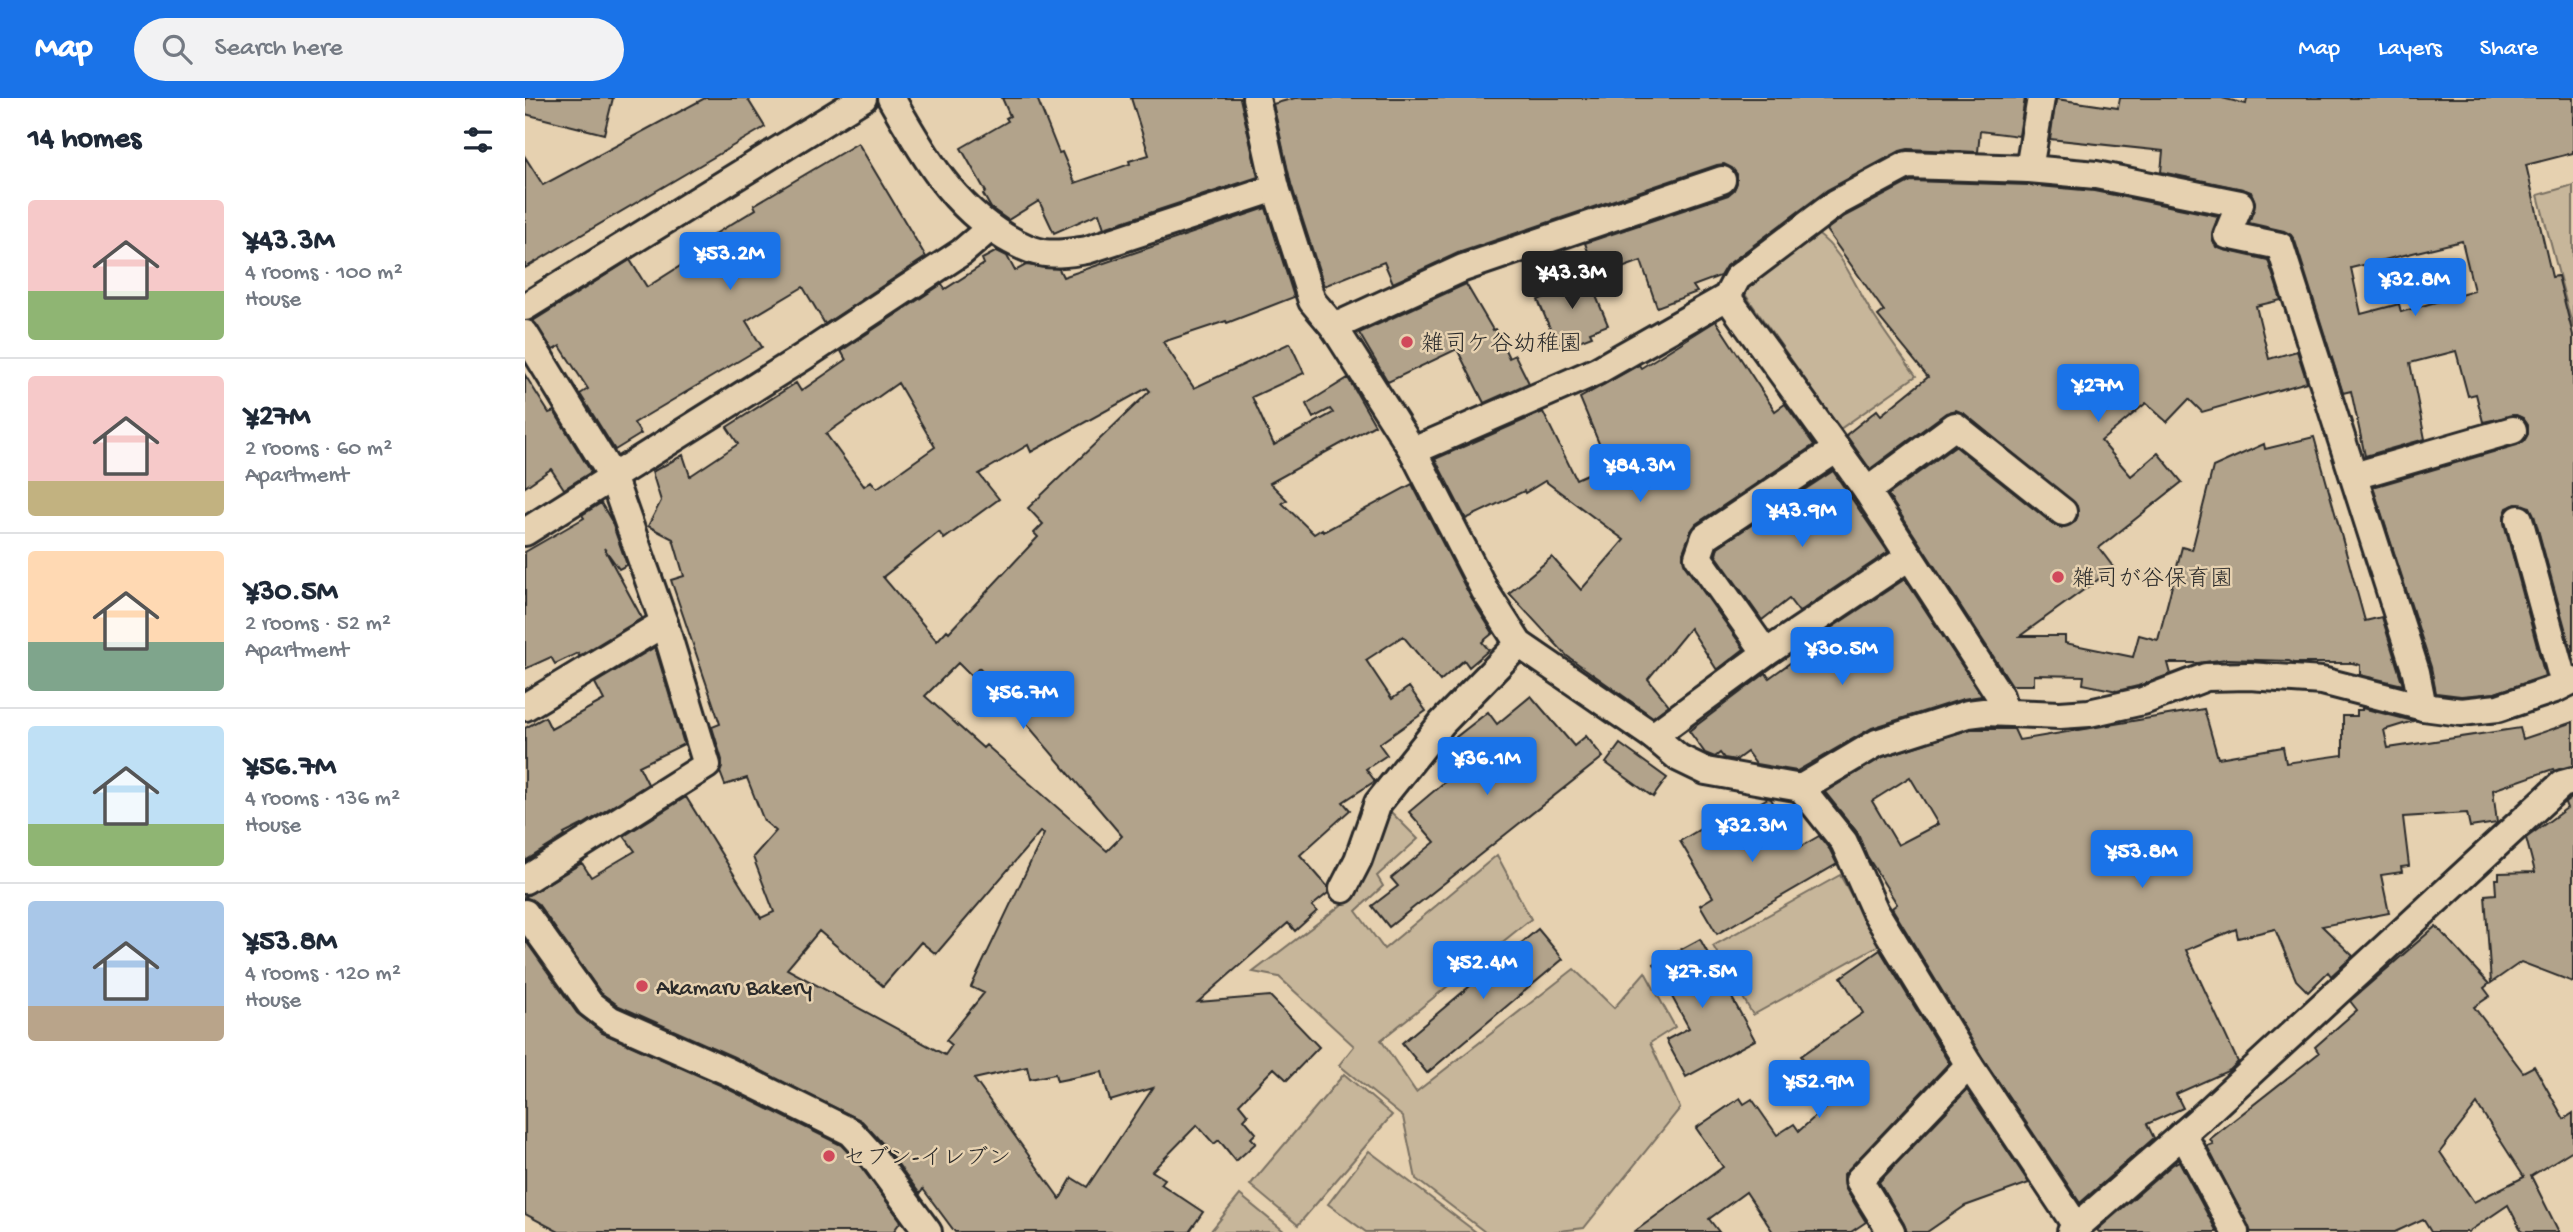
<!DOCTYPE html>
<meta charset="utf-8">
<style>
body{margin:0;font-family:"Gochi Hand","Klee One",sans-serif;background:#f2f2f3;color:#1f2937;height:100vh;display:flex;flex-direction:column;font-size:26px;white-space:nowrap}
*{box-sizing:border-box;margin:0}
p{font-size:23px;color:#747a83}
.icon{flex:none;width:38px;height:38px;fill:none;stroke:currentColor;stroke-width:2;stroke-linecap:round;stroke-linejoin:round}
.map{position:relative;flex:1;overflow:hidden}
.details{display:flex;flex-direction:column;background:#fff;width:525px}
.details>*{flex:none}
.price{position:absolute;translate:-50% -60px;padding:0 16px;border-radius:7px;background:#1a73e8;color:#fff;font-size:23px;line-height:46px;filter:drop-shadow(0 2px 4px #0008)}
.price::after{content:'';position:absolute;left:50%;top:42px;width:21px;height:16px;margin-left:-10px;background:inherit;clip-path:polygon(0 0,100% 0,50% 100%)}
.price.on{background:#222;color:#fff}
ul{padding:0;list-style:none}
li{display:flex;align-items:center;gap:21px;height:175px;padding:0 28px}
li+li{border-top:2px solid #e0e1e3}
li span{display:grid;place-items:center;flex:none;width:196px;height:140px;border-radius:7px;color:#555}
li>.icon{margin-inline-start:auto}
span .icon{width:84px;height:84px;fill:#fffc;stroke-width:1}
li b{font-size:30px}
h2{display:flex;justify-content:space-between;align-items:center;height:84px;padding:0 28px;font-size:30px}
header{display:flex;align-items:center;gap:42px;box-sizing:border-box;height:98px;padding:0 35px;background:#1a73e8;color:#fff}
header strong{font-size:33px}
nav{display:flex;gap:38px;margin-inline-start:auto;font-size:24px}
.search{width:490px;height:63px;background:#f2f2f3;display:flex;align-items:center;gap:18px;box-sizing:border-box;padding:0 24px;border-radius:38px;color:#747a83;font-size:26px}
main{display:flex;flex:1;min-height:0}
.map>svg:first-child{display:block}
.green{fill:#c7b69a;stroke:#797062;stroke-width:2}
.building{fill:#b2a38b;stroke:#2b2b2b;stroke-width:2;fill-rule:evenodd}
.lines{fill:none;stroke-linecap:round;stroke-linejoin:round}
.minor-casing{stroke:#2b2b2b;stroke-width:32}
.minor{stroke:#e6d1b0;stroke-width:26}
.poi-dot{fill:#d1495b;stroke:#e6d1b0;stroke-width:2.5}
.labels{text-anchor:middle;stroke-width:5;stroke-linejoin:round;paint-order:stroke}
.poi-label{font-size:23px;fill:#2b2b2b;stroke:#e6d1b0;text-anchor:start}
</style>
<header>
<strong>Map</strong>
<div class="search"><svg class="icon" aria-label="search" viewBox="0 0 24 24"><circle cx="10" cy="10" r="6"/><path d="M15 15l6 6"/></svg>Search here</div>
<nav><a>Map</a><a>Layers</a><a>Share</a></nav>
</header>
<main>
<section class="details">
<h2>14 homes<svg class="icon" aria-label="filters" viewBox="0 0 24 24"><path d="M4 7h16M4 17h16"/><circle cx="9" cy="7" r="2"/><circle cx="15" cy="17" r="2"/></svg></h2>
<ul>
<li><span style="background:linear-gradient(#f6c9c9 65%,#8fb573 0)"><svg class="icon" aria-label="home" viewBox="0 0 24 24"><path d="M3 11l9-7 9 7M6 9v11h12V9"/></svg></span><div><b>¥43.3M</b><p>4 rooms · 100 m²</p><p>House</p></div></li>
<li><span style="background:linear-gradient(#f6c9c9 75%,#c2b280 0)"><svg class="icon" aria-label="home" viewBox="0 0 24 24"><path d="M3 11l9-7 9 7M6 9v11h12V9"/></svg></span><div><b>¥27M</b><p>2 rooms · 60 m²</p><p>Apartment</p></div></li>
<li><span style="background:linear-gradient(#ffd9b3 65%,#7fa58c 0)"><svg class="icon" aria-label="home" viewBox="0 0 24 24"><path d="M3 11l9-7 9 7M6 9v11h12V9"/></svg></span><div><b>¥30.5M</b><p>2 rooms · 52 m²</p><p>Apartment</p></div></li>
<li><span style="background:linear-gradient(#bfe0f5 70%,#8fb573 0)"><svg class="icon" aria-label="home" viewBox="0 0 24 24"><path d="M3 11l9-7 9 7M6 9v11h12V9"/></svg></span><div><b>¥56.7M</b><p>4 rooms · 136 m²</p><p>House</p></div></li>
<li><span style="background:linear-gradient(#a9c7e8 75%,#b9a48a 0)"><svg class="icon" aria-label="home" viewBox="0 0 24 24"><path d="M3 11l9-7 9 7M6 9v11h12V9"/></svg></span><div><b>¥53.8M</b><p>4 rooms · 120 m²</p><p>House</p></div></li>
</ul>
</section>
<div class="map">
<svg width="2048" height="1134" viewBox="0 0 2048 1134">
<rect width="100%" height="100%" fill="#e6d1b0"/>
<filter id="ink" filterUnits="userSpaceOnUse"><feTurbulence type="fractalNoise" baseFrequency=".0143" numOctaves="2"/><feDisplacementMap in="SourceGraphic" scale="14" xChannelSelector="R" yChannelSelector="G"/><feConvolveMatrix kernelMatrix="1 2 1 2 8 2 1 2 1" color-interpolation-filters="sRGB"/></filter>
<g filter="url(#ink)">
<!-- green -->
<g class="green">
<path d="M 2048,87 L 2048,230 L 2013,97 Z"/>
<path d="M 1291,135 C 1318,153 1330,189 1347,215 C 1361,237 1376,257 1391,278 L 1315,331 L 1217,192 C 1243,174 1266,153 1291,135 Z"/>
<path d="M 865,713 L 893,741 L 852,778 L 858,788 L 831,813 L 859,851 L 972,757 L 1006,821 L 856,942 L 891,994 L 1049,871 L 1089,910 L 1120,874 L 1150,929 L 1125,945 L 1155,1010 L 1059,1130 L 1027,1134 L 960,1134 L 891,1081 L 878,1019 L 814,967 L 829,948 L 754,879 L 728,874 L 824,801 Z"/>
<path d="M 1315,777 L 1354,847 L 1228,917 L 1188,848 Z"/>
<path d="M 819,976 L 867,1017 L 773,1127 L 725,1087 Z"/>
<path d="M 844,1053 L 951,1134 L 841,1134 L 803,1106 Z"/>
<path d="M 715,1097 L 760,1134 L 685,1134 Z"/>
</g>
<!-- building -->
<g class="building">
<path d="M 0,0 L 88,0 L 79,36 L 0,16 Z"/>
<path d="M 180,0 L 222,0 L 240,29 L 0,170 L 0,59 L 18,87 Z"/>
<path d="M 477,0 L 512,0 L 534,55 L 537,54 L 550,85 L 605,66 L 604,63 L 624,57 L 606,0 L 715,0 L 733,79 L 579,130 L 574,115 L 529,135 L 514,103 L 483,122 L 466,110 L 458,96 L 461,94 L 436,50 L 483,23 L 481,20 L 485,18 Z"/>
<path d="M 770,0 L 1500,0 L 1494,38 L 1455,33 L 1453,54 L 1383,51 L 1375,53 L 1302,92 L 1201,168 L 1195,178 L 1168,188 L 1172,194 L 1132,209 L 1116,163 L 1072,179 L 1060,145 L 1203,97 L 1209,92 L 1212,84 L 1212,76 L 1207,70 L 1199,66 L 1192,67 L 933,155 L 868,185 L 859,164 L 799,188 L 766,86 L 748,6 Z"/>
<path d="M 1595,0 L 1697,0 L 1721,6 L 1722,0 L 2048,0 L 2048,55 L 2001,67 L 2027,179 L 2033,178 L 2048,237 L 2048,559 L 2009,417 L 2005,409 L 1991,406 L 1982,410 L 1979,418 L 1979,425 L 2020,578 L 1970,595 L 1936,598 L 1911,595 L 1906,569 L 1848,389 L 1992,347 L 1999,343 L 2003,336 L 2003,327 L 1998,320 L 1991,317 L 1958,324 L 1951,296 L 1943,298 L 1931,253 L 1885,265 L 1900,341 L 1840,358 L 1826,293 L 1818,295 L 1770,143 L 1766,137 L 1759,133 L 1724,125 L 1730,104 L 1726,94 L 1718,91 L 1636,74 L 1638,53 L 1525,41 L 1531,1 L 1593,10 ZM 1937,143 L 1949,193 L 1876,214 L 1874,206 L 1836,216 L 1826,170 Z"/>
<path d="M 333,45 L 401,159 L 300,226 L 278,189 L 221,223 L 237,249 L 109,325 L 116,336 L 90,352 L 55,296 L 63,291 L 35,248 L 28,252 L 8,223 L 105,162 L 122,189 L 185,149 L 180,142 L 231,111 L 229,107 Z"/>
<path d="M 1386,83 L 1503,87 L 1569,93 L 1693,118 L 1687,139 L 1691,149 L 1699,152 L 1743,162 L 1756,202 L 1731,208 L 1744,261 L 1772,253 L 1782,284 L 1677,314 L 1664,301 L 1642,324 L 1621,305 L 1576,343 L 1606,378 L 1633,355 L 1657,384 L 1574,450 L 1589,470 L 1495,538 L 1540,538 L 1540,545 L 1608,559 L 1614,537 L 1633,542 L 1657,449 L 1667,452 L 1688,369 L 1739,346 L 1740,351 L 1789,339 L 1840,523 L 1857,519 L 1878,587 L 1835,577 L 1835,567 L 1827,565 L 1768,565 L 1764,563 L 1701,561 L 1673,565 L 1643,565 L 1646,576 L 1613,588 L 1592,593 L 1558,586 L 1559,578 L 1509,577 L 1509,587 L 1487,587 L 1363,397 L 1430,348 L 1529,427 L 1536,430 L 1550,424 L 1553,417 L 1552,408 L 1440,316 L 1431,312 L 1421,315 L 1345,371 L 1321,337 L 1352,312 L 1356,317 L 1403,279 L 1353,218 L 1359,213 L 1301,132 L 1320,118 Z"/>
<path d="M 741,110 L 769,199 L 702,225 L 701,223 L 638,244 L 669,290 L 765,245 L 779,275 L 727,299 L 749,347 L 808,315 L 805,311 L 788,320 L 781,306 L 823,280 L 850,327 L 745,385 L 762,402 L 757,405 L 789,436 L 797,431 L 798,434 L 887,386 L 946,500 L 968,535 L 957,544 L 964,552 L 944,569 L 939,562 L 915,583 L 878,538 L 841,562 L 867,601 L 884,589 L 901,613 L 854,646 L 862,657 L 841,671 L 850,683 L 818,704 L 825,712 L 775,757 L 803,789 L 803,795 L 787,808 L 792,813 L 770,833 L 763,825 L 673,904 L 745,898 L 794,949 L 762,982 L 749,970 L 714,1006 L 723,1017 L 719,1021 L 731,1035 L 726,1040 L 731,1045 L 711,1063 L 694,1042 L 689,1046 L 672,1027 L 627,1073 L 640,1081 L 636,1086 L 678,1114 L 664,1134 L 430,1134 L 398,1091 L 395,1096 L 358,1046 L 337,1023 L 209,959 L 94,908 L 76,895 L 13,806 L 0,799 L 57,765 L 66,779 L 110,753 L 99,738 L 161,699 L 236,820 L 249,814 L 228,759 L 251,733 L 239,723 L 222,680 L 200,687 L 195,674 L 197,662 L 187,629 L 195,626 L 146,482 L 159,478 L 148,441 L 123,428 L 136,403 L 127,374 L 158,357 L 165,378 L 213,346 L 202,329 L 271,285 L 276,293 L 321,262 L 316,253 L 417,186 L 420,191 L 459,166 L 457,161 L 472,153 L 482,158 L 490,173 L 501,167 L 534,171 L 538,179 ZM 373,285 L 410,349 L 352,390 L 346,383 L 339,388 L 301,336 ZM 622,290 L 625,293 L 503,410 L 518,426 L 509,435 L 513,439 L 424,534 L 422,532 L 412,543 L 358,479 L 414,434 L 419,441 L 474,401 L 454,376 L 503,347 L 506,354 ZM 433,565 L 446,578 L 454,570 L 597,738 L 582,753 L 461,647 L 458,650 L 400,598 ZM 515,734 L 519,736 L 446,889 L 459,895 L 421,942 L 427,947 L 420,957 L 262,871 L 294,833 L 358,888 L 396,844 L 411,856 ZM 502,969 L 505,981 L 530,976 L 532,983 L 577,974 L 585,1003 L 628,990 L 562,1089 L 547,1080 L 535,1101 L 449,981 Z"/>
<path d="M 1038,176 L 1044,189 L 1064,181 L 1083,227 L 1065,234 L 1067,238 L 1046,246 L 1044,242 L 1032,247 L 1013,202 L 1027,196 L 1023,183 Z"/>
<path d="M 941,186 L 968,232 L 970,231 L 984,260 L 990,257 L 1004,285 L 959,305 L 932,251 L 863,284 L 834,235 Z"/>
<path d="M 1191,223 L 1250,313 L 1260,306 L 1289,347 L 1171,426 L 1166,433 L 1158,454 L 1160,468 L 1219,551 L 1192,572 L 1165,530 L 1123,581 L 1144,607 L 1128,619 L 1042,558 L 984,495 L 1027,459 L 1056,492 L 1099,442 L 1020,383 L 1000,395 L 999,393 L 941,421 L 910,361 L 1018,314 L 1051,381 L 1083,367 L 1055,300 L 1114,267 L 1116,270 Z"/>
<path d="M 0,277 L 24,315 L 29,313 L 66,374 L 39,391 L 26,371 L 0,389 Z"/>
<path d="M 1308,373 L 1363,454 L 1274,514 L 1264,501 L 1237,522 L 1191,457 L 1193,449 Z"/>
<path d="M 76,405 L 86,422 L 102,467 L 94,471 L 79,450 L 117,520 L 54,558 L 53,555 L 30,566 L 26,559 L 0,571 L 0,454 L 59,420 L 57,417 Z"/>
<path d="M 1380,481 L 1457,598 L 1438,601 L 1347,630 L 1272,673 L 1231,666 L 1222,654 L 1211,662 L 1199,660 L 1195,655 L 1190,659 L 1180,655 L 1164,633 L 1241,575 L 1244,580 L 1297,542 L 1294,538 Z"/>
<path d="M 130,549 L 159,646 L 114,668 L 123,686 L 59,726 L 39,736 L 40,738 L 0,763 L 0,630 L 20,619 L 26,631 L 79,602 L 70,585 Z"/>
<path d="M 1006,598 L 1049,648 L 1061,638 L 1078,659 L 864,829 L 847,808 L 873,788 L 866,780 L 910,744 L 884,714 L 929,676 L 926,672 L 932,668 L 917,650 L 963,614 L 972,626 Z"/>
<path d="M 1837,610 L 1888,623 L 1859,632 L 1863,650 L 1995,630 L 1998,641 L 2048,624 L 2048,668 L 2029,673 L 2028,671 L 1968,692 L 1972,725 L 1945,729 L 1942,715 L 1878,719 L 1884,768 L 1876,769 L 1877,774 L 1856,777 L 1864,815 L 1797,828 L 1828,858 L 1806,878 L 1803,874 L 1783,894 L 1771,882 L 1750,831 L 1713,840 L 1711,831 L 1661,852 L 1713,964 L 1705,972 L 1651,996 L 1658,1010 L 1622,1026 L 1629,1040 L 1555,1105 L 1457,959 L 1367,810 L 1372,806 L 1342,758 L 1332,734 L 1300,694 L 1358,659 L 1446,631 L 1489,631 L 1494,642 L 1679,611 L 1693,660 L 1758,649 L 1761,665 L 1818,657 L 1818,618 L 1832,618 L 1832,612 L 1837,612 ZM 1385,679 L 1413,726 L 1373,747 L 1347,703 Z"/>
<path d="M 1095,646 L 1142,680 L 1128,699 L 1081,665 Z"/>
<path d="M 2048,699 L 2048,884 L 1996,864 L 1966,885 L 1960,797 L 1971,796 L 1970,781 L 1974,781 L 1974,775 L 2010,774 L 2001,740 L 2042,710 L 2040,705 Z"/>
<path d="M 1243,700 L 1246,701 L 1275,749 L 1294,738 L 1305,752 L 1312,766 L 1192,836 L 1175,807 L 1188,799 L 1155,743 L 1196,719 L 1199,725 L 1202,724 L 1235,747 L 1213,717 Z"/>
<path d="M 1911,828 L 1964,886 L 1959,890 L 1965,898 L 1949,909 L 1998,974 L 2009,968 L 2039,1021 L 2048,1015 L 2048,1052 L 2006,1078 L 2034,1134 L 1997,1134 L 1983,1107 L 1943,1134 L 1906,1134 L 1898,1121 L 1870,1134 L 1726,1134 L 1682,1048 L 1688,1046 L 1685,1041 L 1794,955 L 1790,949 L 1832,912 L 1825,903 ZM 1952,1006 L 1999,1079 L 1949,1104 L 1915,1054 Z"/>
<path d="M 1013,831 L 1038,861 L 902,975 L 877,945 Z"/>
<path d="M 1175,841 L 1230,942 L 1161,979 L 1141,942 L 1164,930 L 1129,866 Z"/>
<path d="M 0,842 L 52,915 L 77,935 L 195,987 L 316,1047 L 333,1065 L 376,1123 L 368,1134 L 34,1134 L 0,1116 Z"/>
<path d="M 1355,852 L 1424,965 L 1319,1076 L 1320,1090 L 1341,1124 L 1326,1134 L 1248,1134 L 1221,1094 L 1184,1121 L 1194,1134 L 1109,1134 L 1198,1069 L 1171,1030 L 1215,1000 L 1219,1006 L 1227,1001 L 1252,1037 L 1269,1026 L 1274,1033 L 1310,1001 L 1276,958 L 1338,915 L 1316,879 Z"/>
<path d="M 1442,992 L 1504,1085 L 1440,1108 L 1402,1134 L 1382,1134 L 1379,1126 L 1354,1084 Z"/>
<path d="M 1654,1063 L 1692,1134 L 1574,1134 L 1572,1132 L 1647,1067 Z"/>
</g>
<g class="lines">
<!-- minor casing -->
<g class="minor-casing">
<g id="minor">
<path d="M 366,0 C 397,54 425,106 480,139 C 492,146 505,153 519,155 C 534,157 548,154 562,152 L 751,90"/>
<path d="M 731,0 L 751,90 L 787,203 L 809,229 L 888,353 L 960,493 L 994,546 L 1128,638 L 1154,660 L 1181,673 L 1276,690 L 1352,645 L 1443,616 L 1459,614 L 1535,617 L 1564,615 L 1618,603 L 1681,579 L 1724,578 L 1797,583 L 1898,609 L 1936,614 L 1973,610 L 2030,591 L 2048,582"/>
<path d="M 1504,71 L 1516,0"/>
<path d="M 1202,199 L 1342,393 L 1475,598 L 1480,614"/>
<path d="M 0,209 L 338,0"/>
<path d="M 809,229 L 938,170 L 1197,82"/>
<path d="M 0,236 L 87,378 L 139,525 L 182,667 L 0,782"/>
<path d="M 888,353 L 1072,273 L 1202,199 L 1212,180 L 1311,105 L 1382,67 L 1504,71 L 1571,77 L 1715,106 L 1702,137 L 1755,148 L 1891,574 L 1898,609"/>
<path d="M 1829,378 L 1988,332"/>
<path d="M 1342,393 L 1430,328 L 1538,414"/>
<path d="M 1994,421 L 2039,586"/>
<path d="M 0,434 L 278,259 L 437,154 L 465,130"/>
<path d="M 1241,555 L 1173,459 L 1180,439 L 1312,351"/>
<path d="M 0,609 L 139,525"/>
<path d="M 1128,638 L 1241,555 L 1384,459"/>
<path d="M 1276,690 L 1319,744 L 1350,813 L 1444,967 L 1552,1129"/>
<path d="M 818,791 L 833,762 L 853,705 L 917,625 L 994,546"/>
<path d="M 0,815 L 65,906 L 86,922 L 202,973 L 326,1034 L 345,1055 L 403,1134"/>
<path d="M 1658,1036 L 1710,1134"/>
<path d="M 1366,1134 L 1334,1082 L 1444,967"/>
<path d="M 1546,1134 L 1674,1022 L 2037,686 L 2048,683"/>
</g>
</g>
<!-- minor -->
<use href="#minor" class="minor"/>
</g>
</g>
<!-- markers -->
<g class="poi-dot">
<circle cx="882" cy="244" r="7"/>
<circle cx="1533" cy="479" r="7"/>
<circle cx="117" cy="888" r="7"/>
<circle cx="304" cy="1058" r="7"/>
</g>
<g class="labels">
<!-- poi labels -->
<g class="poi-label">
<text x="896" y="252">雑司ケ谷幼稚園</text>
<text x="1547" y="487">雑司が谷保育園</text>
<text x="131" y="896">Akamaru Bakery</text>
<text x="318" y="1066">セブン-イレブン</text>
</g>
</g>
</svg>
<b class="price" style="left:205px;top:194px">¥53.2M</b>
<b class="price on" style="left:1047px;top:213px">¥43.3M</b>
<b class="price" style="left:1890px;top:220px">¥32.8M</b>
<b class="price" style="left:1573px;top:326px">¥27M</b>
<b class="price" style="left:1115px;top:406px">¥84.3M</b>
<b class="price" style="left:1277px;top:451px">¥43.9M</b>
<b class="price" style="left:1317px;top:589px">¥30.5M</b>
<b class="price" style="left:498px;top:633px">¥56.7M</b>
<b class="price" style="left:962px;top:699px">¥36.1M</b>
<b class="price" style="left:1227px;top:766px">¥32.3M</b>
<b class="price" style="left:1617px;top:792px">¥53.8M</b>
<b class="price" style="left:958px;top:903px">¥52.4M</b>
<b class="price" style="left:1177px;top:912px">¥27.5M</b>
<b class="price" style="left:1294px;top:1022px">¥52.9M</b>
</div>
</main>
